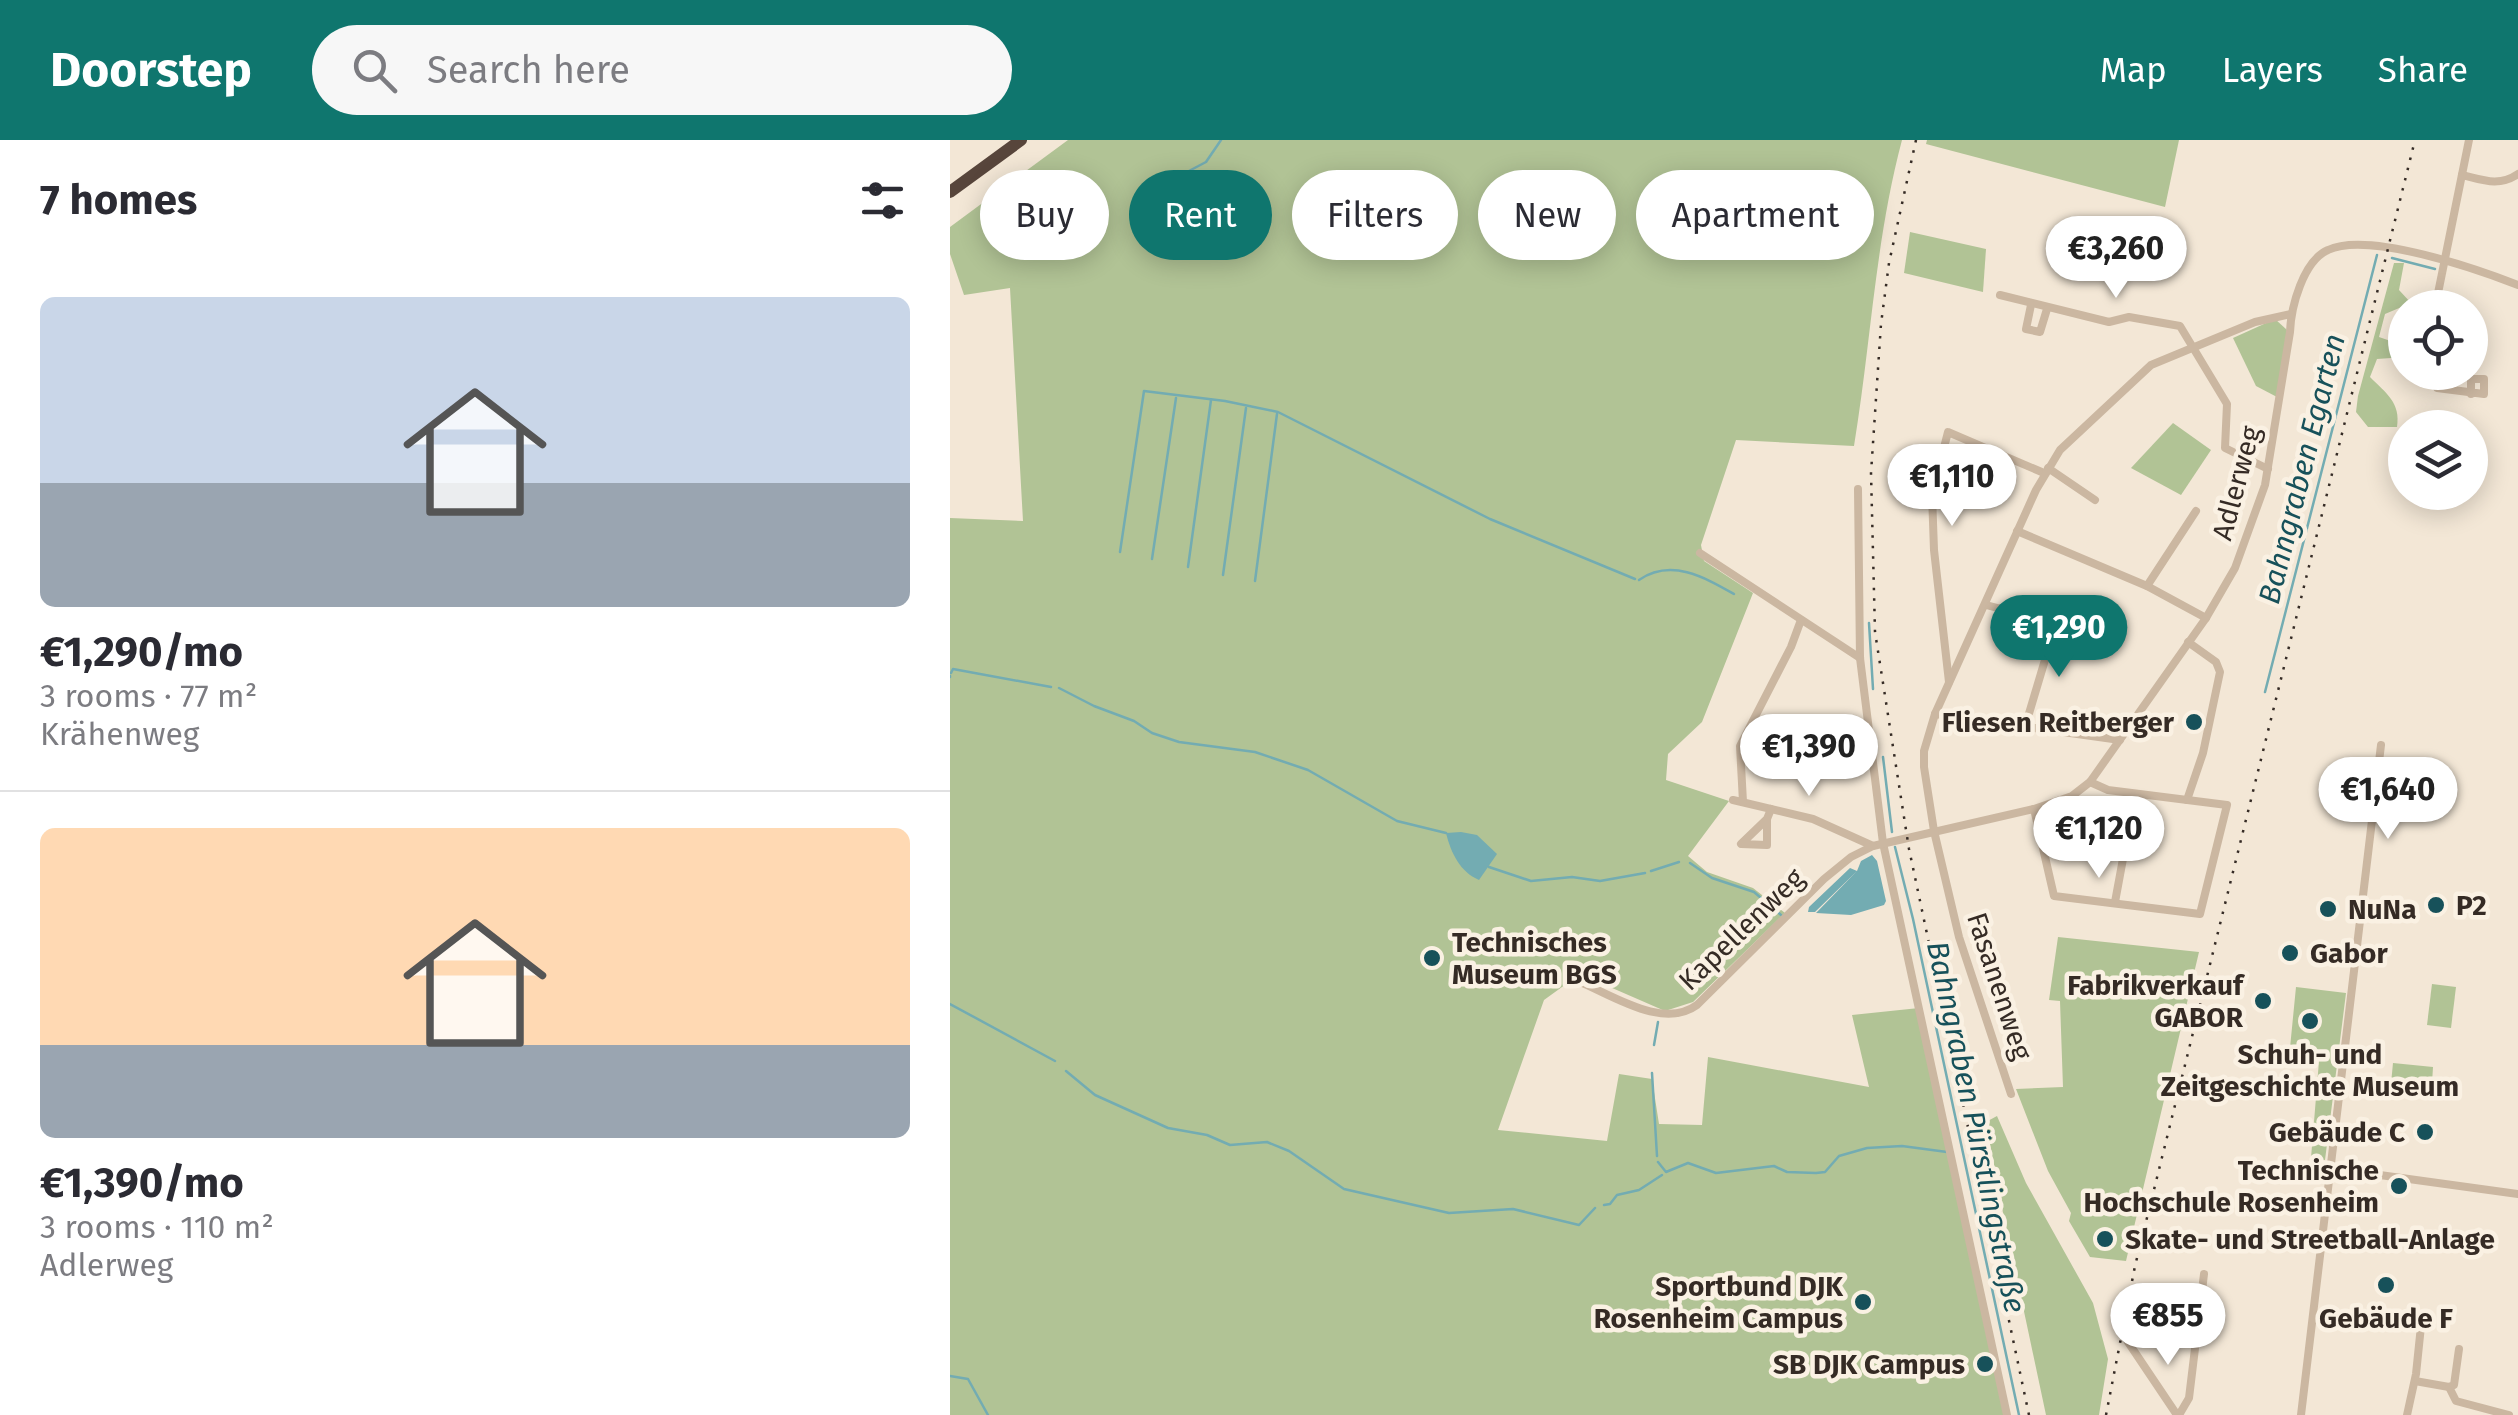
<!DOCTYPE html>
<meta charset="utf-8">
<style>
body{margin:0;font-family:"Fira Sans",sans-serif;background:#f7f7f7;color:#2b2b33;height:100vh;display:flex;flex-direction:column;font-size:38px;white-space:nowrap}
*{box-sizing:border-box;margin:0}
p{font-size:32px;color:#7c7c81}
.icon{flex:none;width:55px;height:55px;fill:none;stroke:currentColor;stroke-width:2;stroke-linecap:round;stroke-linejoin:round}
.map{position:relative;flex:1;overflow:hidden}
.side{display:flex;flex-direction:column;background:#fff;width:950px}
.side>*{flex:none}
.banner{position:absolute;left:30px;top:30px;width:950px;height:90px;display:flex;gap:20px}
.tools{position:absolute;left:1438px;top:150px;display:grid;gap:20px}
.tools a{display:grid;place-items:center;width:100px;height:100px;border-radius:50%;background:#fff;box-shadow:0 5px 25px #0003;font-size:50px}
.price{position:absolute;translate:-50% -85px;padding:0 22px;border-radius:35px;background:#fff;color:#222;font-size:32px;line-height:65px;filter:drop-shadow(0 2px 5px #0008)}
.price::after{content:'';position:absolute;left:50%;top:60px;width:30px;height:22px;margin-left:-15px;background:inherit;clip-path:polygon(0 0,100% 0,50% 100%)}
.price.active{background:#0f766e;color:#fff}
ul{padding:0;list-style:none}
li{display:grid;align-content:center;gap:20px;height:530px;padding:0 40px}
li+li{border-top:2px solid #e1e1e2}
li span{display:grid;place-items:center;height:310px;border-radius:15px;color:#555}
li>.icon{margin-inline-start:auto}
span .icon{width:180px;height:180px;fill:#fffc;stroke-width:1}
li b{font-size:42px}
h2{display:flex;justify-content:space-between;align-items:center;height:120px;padding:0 40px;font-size:42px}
.tag{padding:0 35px;border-radius:45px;background:#fff;box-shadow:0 5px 25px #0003;font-size:35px;line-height:90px}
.tag.active{background:#0f766e;color:#fff}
header{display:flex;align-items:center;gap:60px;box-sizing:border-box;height:140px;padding:0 50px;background:#0f766e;color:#fff}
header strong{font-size:48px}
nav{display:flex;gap:55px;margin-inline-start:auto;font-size:35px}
.search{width:700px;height:90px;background:#f7f7f7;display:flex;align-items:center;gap:25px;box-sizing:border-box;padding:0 35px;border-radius:55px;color:#7c7c81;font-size:38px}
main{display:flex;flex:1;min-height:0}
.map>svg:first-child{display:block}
.green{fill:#b1c395}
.water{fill:#73acb2}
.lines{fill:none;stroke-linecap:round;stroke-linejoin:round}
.stream{stroke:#73acb2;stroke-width:2.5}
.street{stroke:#cbb7a1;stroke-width:8}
.highway{stroke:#57453b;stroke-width:12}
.rail{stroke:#352b25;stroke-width:2.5;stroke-dasharray:2.5 8;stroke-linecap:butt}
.poi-dot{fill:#17515a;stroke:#faf1e3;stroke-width:4}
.labels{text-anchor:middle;stroke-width:9;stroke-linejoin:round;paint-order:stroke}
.street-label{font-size:28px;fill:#352b25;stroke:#faf1e3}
.poi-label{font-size:28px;font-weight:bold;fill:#352b25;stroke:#faf1e3;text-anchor:end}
.water-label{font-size:30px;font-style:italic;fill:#17515a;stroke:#faf1e3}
</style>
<header>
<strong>Doorstep</strong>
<div class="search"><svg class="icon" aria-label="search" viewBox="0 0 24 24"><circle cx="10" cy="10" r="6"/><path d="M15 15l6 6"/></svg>Search here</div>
<nav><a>Map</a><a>Layers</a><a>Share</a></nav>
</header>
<main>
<section class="side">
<h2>7 homes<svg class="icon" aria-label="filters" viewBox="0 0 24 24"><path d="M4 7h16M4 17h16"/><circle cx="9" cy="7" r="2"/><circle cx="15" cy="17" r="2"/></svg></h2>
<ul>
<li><span style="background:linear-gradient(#c9d6e8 60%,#9aa5b1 0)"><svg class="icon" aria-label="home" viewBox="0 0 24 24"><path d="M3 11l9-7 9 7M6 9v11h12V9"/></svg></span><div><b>€1,290/mo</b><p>3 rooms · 77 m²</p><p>Krähenweg</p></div></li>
<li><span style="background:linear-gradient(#ffd9b3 70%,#9aa5b1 0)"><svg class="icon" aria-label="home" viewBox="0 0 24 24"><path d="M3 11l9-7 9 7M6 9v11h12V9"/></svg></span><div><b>€1,390/mo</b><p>3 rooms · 110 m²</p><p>Adlerweg</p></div></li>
</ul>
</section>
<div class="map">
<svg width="1568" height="1275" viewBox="0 0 1568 1275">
<rect width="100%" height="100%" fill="#f3e7d6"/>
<!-- green -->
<g class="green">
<path d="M 118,0 L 952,0 C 925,102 921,203 904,306 L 786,300 L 751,405 L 754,421 L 803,453 L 752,582 L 718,614 L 716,640 L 779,661 L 738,716 L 757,732 L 803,748 L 835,773 L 743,862 L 715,871 L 630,834 L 594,860 L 548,990 L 657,1001 L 669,934 L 702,939 L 709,984 L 752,985 L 758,917 L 919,947 L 902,875 L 969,868 L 1057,1275 L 0,1275 L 0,378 L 73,381 L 60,148 L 14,155 L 0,114 L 0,87 Z"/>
<path d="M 977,0 L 1229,0 L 1215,67 L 976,4 Z"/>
<path d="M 960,92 L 1036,109 L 1033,152 L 954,133 Z"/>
<path d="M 1444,123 L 1454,123 L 1449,150 L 1461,163 L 1435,174 L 1429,197 L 1455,206 L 1455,217 L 1427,219 L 1420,237 C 1436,253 1451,263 1447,287 L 1418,287 L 1406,272 L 1408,256 Z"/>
<path d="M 1325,179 L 1337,190 L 1327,257 L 1306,246 L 1283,198 Z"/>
<path d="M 1223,283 L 1261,310 L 1231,355 L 1181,328 Z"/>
<path d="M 1108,797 L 1249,812 L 1176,1121 L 1140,1117 L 1119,1081 L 1121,1073 L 1098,1031 L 1066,949 L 1113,947 L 1110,861 L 1099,860 Z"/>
<path d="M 1482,844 L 1506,847 L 1501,888 L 1477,885 Z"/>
<path d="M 1346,847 L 1396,853 L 1375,1020 L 1361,1018 L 1369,921 L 1339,918 Z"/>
<path d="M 1443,923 L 1483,927 L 1481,958 L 1440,954 Z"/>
<path d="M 1047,976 L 1076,1043 L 1143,1163 L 1158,1219 L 1149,1275 L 1096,1275 L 1034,983 Z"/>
</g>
<!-- water -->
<g class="water">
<path d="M 511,692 L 527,695 L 547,714 L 529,740 C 510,732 501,713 496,693 Z"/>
<path d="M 922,715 L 927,721 L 936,761 L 934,765 L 901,775 L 866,773 L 907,731 L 865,772 L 858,772 L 859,767 L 900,728 L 907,731 L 911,721 Z"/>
</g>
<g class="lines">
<!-- stream -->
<g class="stream">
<path d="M 183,85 L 200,72 L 218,42 L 256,22 L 271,0"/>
<path d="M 1442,118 L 1485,129"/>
<path d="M 170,412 L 194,251 L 275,261 L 328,272 L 540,379 L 685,439"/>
<path d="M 202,419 L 226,258"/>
<path d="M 238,427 L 261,260"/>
<path d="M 273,435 L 296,268"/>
<path d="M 689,440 C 721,418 754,437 784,454"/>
<path d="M 305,441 L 327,274"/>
<path d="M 919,483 L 923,549"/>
<path d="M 1,533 L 3,529 L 101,547"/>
<path d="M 0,537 L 0,536"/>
<path d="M 109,548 L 144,566 L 184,581 L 202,593 L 229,602 L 305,612 L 358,630 L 447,681 L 496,693"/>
<path d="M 1315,552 L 1427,115"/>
<path d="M 933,617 L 942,692"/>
<path d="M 945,707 L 963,779 L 1069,1275"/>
<path d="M 740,723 L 762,738 L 804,752 L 831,775"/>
<path d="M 539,727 L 581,741 L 622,737 L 650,741 L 695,733"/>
<path d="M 701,731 L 729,722"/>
<path d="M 0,864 L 105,921"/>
<path d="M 704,905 L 708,882"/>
<path d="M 116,931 L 145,955 L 218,988 L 257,995 L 280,1005 L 317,1002 L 339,1011 L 394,1049 L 499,1073 L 563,1069 L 629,1085 L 645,1068"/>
<path d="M 702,933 L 707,1016"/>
<path d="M 708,1022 L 716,1032 L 738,1023 L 766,1033 L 824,1026 L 837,1032 L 866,1033 L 875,1032 L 889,1016 L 917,1008 L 952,1006 L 997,1012"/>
<path d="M 654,1065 L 660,1064 L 667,1055 L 689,1050 L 712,1035"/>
<path d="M 0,1236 L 18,1239 L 38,1275"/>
</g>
<!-- street -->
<g class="street">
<path d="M 1512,35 C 1533,40 1549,47 1568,34"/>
<path d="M 1050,155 L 1159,182 L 1179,177 L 1230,186 L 1277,264 L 1275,308 L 1318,329"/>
<path d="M 1081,165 L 1076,189 L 1090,192 L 1097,169"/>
<path d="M 1485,168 L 1519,0"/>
<path d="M 1480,232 L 1487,248 L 1534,254 L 1534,239 L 1521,239 L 1521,254"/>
<path d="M 1098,328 L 1145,360"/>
<path d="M 908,349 L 910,518 L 933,703 L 1057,1275"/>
<path d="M 1067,391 L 1197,446 L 1256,478"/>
<path d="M 750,413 L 910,518"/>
<path d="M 1197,446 L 1246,371"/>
<path d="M 1036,465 L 1106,483 L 1075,587"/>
<path d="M 999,542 L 984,410 L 982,354 L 998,292 L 1094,333"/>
<path d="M 985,574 L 1170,600"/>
<path d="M 783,660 L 863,679 L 923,706 L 1084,669 L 1122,656 L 1140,642 L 1256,478 L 1285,428 L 1315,345 L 1340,192 C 1341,167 1353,121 1378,110 C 1418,91 1527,129 1568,145"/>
<path d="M 1237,660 L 1253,613 L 1270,532 L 1266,522 L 1238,502"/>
<path d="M 793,662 L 790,606 L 841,507 L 851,480"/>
<path d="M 1084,669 L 1104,756 L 1250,774 L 1277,665 L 1158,650 L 1140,642"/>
<path d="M 817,679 L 791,704 L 817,705 L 817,679 L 821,669"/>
<path d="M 1165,762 L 1185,654"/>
<path d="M 628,841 C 662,855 713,890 747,865 L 874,739 L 901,717 L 923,706"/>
<path d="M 1061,954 L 1009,797 L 984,691 L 974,627 L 974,611 L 985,574 L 1086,350 L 1110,310 L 1201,225 L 1305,182 L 1341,174"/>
<path d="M 1379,1028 L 1568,1054"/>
<path d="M 1178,1202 L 1227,1275"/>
<path d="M 1465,1241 L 1499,1247 L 1506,1261 L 1559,1275"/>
<path d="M 1499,1247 L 1504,1245 L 1509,1209"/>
<path d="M 1229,1275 L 1239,1258 L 1254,1134"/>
<path d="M 1351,1275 L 1431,605"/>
<path d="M 1457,1275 L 1466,1234 L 1471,1186"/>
</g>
<!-- highway -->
<path class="highway" d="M 0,52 L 71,0"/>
<!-- rail -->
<g class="rail">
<path d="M 966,0 L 939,123 L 931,184 L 921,333 L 925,492 L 959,709 L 1079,1275"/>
<path d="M 1156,1275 L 1185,1126 L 1465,0"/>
</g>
</g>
<!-- markers -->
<g class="poi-dot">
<circle cx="1244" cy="582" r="10"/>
<circle cx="1486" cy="765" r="10"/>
<circle cx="1378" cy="769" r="10"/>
<circle cx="1340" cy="813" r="10"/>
<circle cx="482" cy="818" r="10"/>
<circle cx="1313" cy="861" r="10"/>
<circle cx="1360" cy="881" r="10"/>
<circle cx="1475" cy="992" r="10"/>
<circle cx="1449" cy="1046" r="10"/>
<circle cx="1155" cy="1099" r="10"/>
<circle cx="1436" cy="1145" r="10"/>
<circle cx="913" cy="1162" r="10"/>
<circle cx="1035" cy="1224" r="10"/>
</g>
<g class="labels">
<!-- street labels -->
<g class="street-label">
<text transform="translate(1286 343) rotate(-75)" y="10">Adlerweg</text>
<text transform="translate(791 789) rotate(-44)" y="10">Kapellenweg</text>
<text transform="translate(1050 846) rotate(72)" y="10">Fasanenweg</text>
</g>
<!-- poi labels -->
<g class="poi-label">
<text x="1224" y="592">Fliesen Reitberger</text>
<text x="1506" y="775" text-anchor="start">P2</text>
<text x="1398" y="779" text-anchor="start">NuNa</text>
<text x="502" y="812" text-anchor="start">Technisches<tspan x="502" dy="32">Museum BGS</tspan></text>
<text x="1360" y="823" text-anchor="start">Gabor</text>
<text x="1293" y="855">Fabrikverkauf<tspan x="1293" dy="32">GABOR</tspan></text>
<text x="1360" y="924" text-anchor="middle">Schuh- und<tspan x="1360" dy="32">Zeitgeschichte Museum</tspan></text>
<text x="1455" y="1002">Gebäude C</text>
<text x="1429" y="1040">Technische<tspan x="1429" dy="32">Hochschule Rosenheim</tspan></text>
<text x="1175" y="1109" text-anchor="start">Skate- und Streetball-Anlage</text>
<text x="893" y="1156">Sportbund DJK<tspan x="893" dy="32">Rosenheim Campus</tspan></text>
<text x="1436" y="1188" text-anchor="middle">Gebäude F</text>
<text x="1015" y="1234">SB DJK Campus</text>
</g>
<!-- water labels -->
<g class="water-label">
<text transform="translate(1352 329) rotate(-76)" y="10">Bahngraben Egarten</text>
<text transform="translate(1026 987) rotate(78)" y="10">Bahngraben Pürstlingstraße</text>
</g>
</g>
</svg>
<div class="tools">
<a><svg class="icon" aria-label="locate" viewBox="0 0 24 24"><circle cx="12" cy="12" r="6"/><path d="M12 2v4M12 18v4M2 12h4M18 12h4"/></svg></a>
<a><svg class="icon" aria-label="layers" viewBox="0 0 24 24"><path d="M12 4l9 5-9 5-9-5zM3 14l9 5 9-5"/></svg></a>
</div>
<b class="price" style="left:1166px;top:161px">€3,260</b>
<b class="price" style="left:1002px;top:389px">€1,110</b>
<b class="price active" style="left:1109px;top:540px">€1,290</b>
<b class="price" style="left:859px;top:659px">€1,390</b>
<b class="price" style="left:1438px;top:702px">€1,640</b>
<b class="price" style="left:1149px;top:741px">€1,120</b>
<b class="price" style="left:1218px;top:1228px">€855</b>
<div class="banner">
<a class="tag">Buy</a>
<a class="tag active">Rent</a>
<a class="tag">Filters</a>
<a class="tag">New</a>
<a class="tag">Apartment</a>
</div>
</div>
</main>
